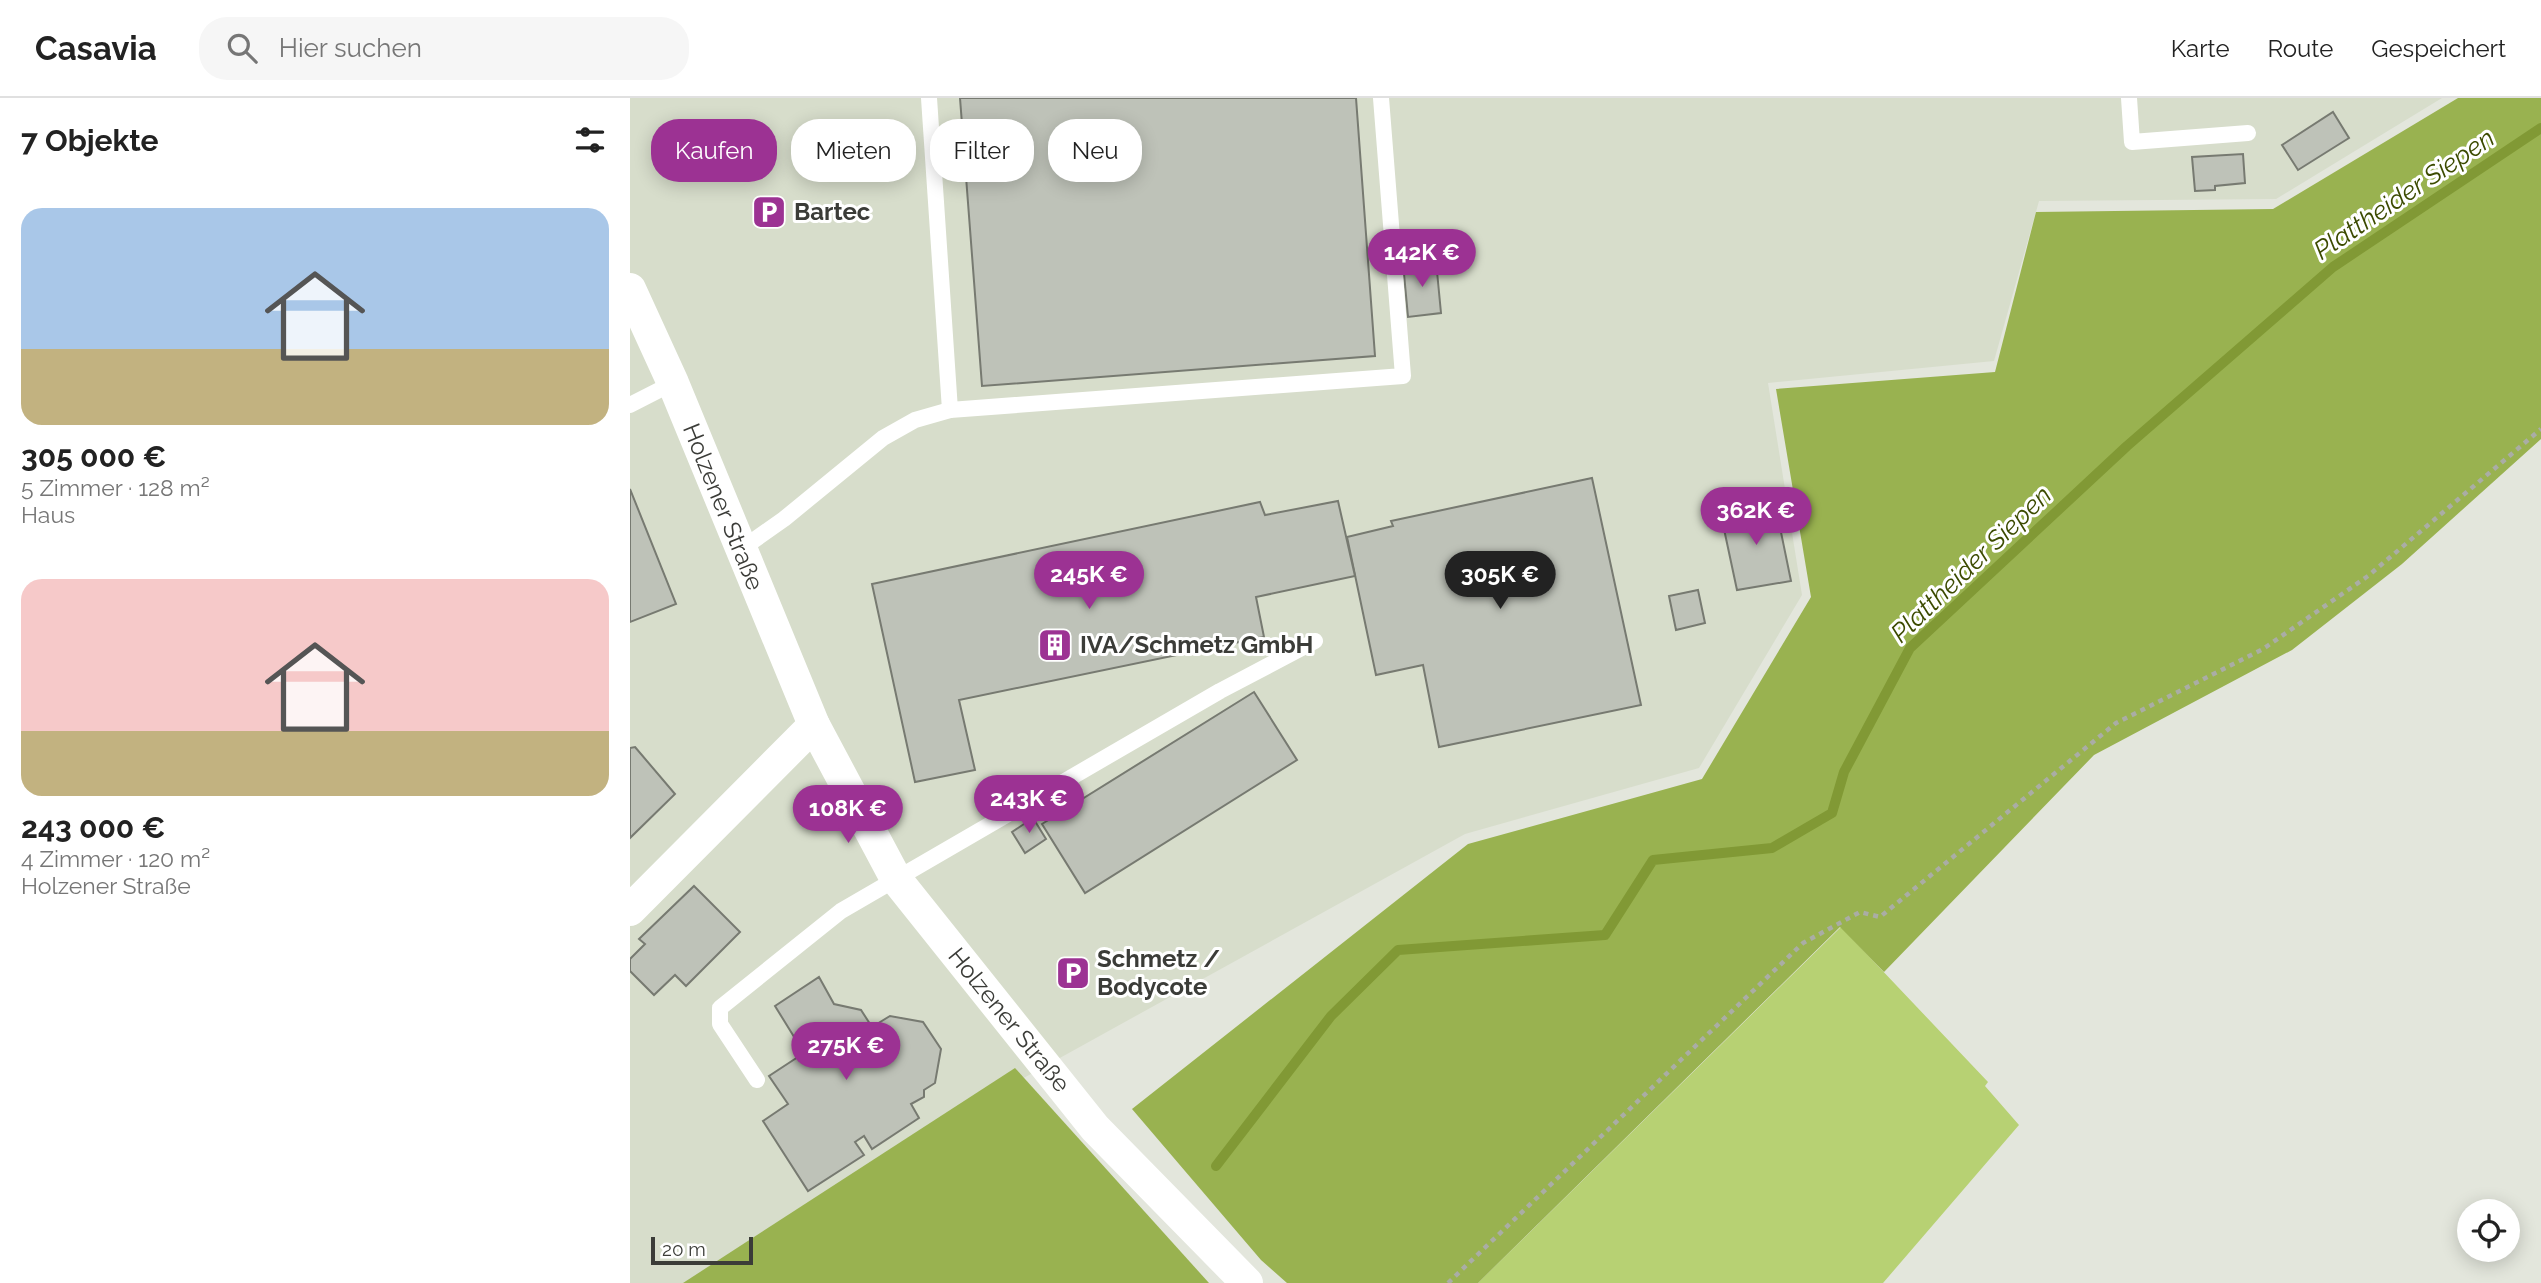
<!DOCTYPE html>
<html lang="de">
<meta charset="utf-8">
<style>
body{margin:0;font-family:Raleway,sans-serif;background:#f6f6f6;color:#222;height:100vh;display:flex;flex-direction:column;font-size:26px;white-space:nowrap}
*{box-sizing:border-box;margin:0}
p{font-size:23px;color:#767676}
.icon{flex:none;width:38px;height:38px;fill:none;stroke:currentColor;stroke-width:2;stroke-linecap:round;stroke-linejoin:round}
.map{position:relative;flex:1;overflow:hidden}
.sheet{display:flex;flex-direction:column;background:#fff;width:630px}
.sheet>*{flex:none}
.top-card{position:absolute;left:21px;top:21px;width:665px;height:63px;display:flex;gap:14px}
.fabs{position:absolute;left:1827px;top:1101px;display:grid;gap:14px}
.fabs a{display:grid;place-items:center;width:63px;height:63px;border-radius:50%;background:#fff;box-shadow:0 4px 18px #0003;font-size:35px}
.scale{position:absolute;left:21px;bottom:18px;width:102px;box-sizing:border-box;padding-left:7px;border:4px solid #3b3c38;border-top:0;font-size:19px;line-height:24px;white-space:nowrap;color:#3b3c38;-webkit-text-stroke:5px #fff;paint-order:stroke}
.price{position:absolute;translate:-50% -60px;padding:0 16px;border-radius:24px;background:#9c3293;color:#fff;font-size:23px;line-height:46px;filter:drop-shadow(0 2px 4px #0008)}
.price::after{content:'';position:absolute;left:50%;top:42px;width:21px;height:16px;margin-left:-10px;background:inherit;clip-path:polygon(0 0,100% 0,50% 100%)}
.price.active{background:#222;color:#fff}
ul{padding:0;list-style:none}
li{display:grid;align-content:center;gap:14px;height:371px;padding:0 21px}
li span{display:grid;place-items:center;height:217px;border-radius:21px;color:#555}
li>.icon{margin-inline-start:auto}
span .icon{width:126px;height:126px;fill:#fffc;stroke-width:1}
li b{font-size:30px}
h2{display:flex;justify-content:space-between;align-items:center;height:84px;padding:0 21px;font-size:30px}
.chip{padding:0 24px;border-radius:28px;background:#fff;box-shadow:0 4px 18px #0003;font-size:24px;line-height:63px}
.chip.active{background:#9c3293;color:#fff}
header{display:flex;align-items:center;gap:42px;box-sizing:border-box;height:98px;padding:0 35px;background:#fff;border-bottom:2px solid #e0e0e0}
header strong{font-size:33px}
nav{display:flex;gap:38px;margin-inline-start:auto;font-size:24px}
.search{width:490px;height:63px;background:#f6f6f6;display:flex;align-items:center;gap:18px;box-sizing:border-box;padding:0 24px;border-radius:28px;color:#767676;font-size:26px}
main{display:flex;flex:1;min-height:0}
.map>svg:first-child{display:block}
.built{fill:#d7ddcb}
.green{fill:#b7d173}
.forest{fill:#99b250}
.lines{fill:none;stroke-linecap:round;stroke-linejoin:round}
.stream{stroke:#819935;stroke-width:10}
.building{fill:#bec2b8;stroke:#777a71;stroke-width:2}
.path{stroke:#aaada5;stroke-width:4.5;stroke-dasharray:5 5;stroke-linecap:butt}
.lane{stroke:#fff;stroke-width:16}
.street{stroke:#fff;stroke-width:32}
.labels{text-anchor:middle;stroke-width:6;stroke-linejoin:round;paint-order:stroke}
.poi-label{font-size:24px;font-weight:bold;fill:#3b3c38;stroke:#fff;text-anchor:start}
.street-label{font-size:24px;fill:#3b3c38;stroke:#fff}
.water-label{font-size:26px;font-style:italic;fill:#3c4b00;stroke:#fff}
</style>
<header>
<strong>Casavia</strong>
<div class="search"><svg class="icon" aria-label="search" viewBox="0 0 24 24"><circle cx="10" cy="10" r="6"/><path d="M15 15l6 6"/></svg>Hier suchen</div>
<nav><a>Karte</a><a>Route</a><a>Gespeichert</a></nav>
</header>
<main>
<section class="sheet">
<h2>7 Objekte<svg class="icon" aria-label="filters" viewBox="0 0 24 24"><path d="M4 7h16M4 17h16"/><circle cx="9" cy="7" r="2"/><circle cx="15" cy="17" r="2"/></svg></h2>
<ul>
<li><span style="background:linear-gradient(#a9c7e8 65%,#c2b280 0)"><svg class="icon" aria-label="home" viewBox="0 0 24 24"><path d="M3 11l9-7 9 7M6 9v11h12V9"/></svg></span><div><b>305 000 €</b><p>5 Zimmer · 128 m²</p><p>Haus</p></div></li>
<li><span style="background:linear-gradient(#f6c9c9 70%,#c2b280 0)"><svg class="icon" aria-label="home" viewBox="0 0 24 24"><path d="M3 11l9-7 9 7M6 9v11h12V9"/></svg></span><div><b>243 000 €</b><p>4 Zimmer · 120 m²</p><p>Holzener Straße</p></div></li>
</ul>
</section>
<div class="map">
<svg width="1911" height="1185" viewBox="0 0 1911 1185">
<rect width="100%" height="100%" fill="#e3e6dc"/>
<!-- built -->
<path class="built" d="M 0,0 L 1812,0 L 1646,101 L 1409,103 L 1364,263 L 1138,285 L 1172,497 L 1069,670 L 835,736 L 303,1030 L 64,1185 L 0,1185 Z"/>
<!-- green -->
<path class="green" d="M 1211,829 L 1358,984 L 1355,988 L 1389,1027 L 1253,1185 L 848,1185 Z"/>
<!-- forest -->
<g class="forest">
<path d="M 1828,0 L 1911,0 L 1911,341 L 1772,466 L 1662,552 L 1464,657 L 1254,874 L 1210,829 L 848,1185 L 657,1185 L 631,1162 L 502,1011 L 838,746 L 1072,681 L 1181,499 L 1146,291 L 1365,274 L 1406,114 L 1643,111 Z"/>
<path d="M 385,970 L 579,1185 L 53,1185 Z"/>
</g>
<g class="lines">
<!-- stream -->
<path class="stream" d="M 586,1068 L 701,918 L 768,852 L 975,837 L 1023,762 L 1142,750 L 1202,715 L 1214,674 L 1280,550 L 1497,348 L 1703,169 L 1911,30"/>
</g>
<!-- building -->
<g class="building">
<path d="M 330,0 L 726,0 L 745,258 L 352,288 Z"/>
<path d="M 1703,14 L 1719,40 L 1668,72 L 1652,47 Z"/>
<path d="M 1613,56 L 1615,85 L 1585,88 L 1585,92 L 1565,93 L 1562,59 Z"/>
<path d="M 806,163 L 811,215 L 778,219 L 773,165 Z"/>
<path d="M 962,380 L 1011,607 L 809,649 L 793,567 L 746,577 L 717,439 L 763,428 L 761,423 Z"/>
<path d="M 0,391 L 46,506 L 0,524 Z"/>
<path d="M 708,403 L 725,478 L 626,499 L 634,539 L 329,602 L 345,672 L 285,684 L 242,486 L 630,404 L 635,417 Z"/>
<path d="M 1145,405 L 1161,483 L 1107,492 L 1091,417 Z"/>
<path d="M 1068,492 L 1075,525 L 1046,532 L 1039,498 Z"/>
<path d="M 624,594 L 667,662 L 455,795 L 412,726 Z"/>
<path d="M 5,649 L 45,696 L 0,740 L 0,650 Z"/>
<path d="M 403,720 L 416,741 L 395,755 L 382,734 Z"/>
<path d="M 64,788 L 110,834 L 56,888 L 45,877 L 24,897 L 0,873 L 0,861 L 15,846 L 9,841 Z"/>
<path d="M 189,879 L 204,906 L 231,912 L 242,929 L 260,918 L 293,924 L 311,951 L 305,985 L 294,992 L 294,999 L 281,1006 L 289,1020 L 242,1051 L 234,1038 L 225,1044 L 234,1057 L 178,1093 L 133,1023 L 158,1006 L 139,978 L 174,955 L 145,908 Z"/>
</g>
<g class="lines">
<!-- path -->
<path class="path" d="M 818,1185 L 1173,845 L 1230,814 L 1250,819 L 1486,625 L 1633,551 L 1738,478 L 1911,331"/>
<!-- lane -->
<g class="lane">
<path d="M 299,0 L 320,312 L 773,278 L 751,0"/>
<path d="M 1499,0 L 1502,44 L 1618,35"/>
<path d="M 0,307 L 43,285"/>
<path d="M 110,452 L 154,421 L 253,340 L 285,322 L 320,312"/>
<path d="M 127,982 L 90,926 L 90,910 L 211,813 L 590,593 L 685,543"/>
</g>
<!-- street -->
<g class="street">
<path d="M 0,191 L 43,285 L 184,627 L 266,781 L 465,1030 L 617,1185"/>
<path d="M 0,812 L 184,627"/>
</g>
</g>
<!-- icons -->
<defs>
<g id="parking-square" transform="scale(1.75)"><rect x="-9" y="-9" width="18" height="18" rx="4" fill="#9c3293" stroke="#fff"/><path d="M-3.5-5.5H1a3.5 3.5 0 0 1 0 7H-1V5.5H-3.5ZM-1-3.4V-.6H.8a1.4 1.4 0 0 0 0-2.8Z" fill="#fff"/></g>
<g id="building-square" transform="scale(1.75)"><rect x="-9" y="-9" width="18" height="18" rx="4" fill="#9c3293" stroke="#fff"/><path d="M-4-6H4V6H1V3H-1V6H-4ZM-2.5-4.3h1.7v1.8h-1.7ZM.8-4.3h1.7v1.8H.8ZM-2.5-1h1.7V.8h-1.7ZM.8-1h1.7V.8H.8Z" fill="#fff"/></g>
</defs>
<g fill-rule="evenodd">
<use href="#parking-square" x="139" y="114"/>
<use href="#building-square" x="425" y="547"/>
<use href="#parking-square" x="443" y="875"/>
</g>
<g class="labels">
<!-- poi labels -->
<g class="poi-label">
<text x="164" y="122">Bartec</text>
<text x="450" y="555">IVA/Schmetz GmbH</text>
<text x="467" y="869">Schmetz /<tspan x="467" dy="28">Bodycote</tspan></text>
</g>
<!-- street labels -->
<g class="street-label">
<text transform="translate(93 409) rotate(68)" y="8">Holzener Straße</text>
<text transform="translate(379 922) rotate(51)" y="8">Holzener Straße</text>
</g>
<!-- water labels -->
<g class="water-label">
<text transform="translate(1774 96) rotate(-34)" y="9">Plattheider Siepen</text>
<text transform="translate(1341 466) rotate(-44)" y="9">Plattheider Siepen</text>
</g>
</g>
</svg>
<div class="fabs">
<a><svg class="icon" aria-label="locate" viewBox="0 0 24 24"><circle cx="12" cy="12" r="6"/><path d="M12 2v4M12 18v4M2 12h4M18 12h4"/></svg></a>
</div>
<div class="scale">20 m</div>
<b class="price" style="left:792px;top:191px">142K €</b>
<b class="price" style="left:1126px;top:449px">362K €</b>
<b class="price" style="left:459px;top:513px">245K €</b>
<b class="price active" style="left:870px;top:513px">305K €</b>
<b class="price" style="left:399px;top:737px">243K €</b>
<b class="price" style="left:218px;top:747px">108K €</b>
<b class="price" style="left:216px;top:984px">275K €</b>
<div class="top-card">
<a class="chip active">Kaufen</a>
<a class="chip">Mieten</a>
<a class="chip">Filter</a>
<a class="chip">Neu</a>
</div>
</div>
</main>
